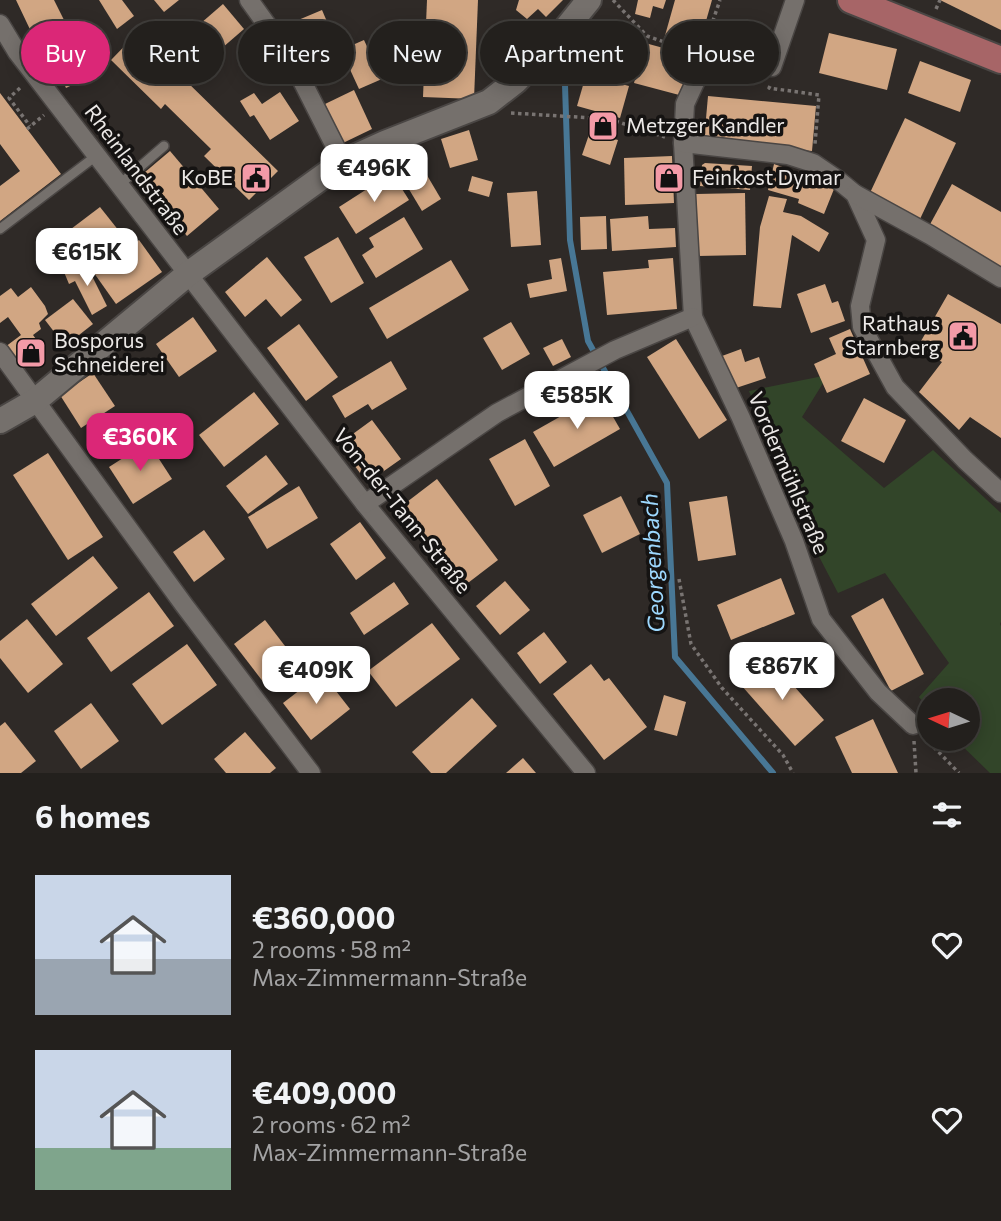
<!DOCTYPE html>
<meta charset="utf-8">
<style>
body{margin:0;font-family:Commissioner,sans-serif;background:#2f2d2a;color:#f1f3f6;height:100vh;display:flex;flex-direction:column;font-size:26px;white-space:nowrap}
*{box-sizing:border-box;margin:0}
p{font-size:23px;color:#a3a3a4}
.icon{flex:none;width:38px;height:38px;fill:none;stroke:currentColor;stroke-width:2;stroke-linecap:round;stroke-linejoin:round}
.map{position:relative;height:773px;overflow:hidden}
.details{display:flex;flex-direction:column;background:#23201d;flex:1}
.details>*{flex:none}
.top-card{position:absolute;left:21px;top:21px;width:959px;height:63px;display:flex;gap:14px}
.needle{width:46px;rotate:274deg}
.fabs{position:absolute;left:917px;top:688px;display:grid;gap:14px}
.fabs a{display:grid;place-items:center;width:63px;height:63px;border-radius:50%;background:#23201d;box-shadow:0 4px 18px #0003,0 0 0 2px #403e3b;font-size:35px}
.price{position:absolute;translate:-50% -60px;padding:0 16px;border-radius:14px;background:#fff;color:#222;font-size:23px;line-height:46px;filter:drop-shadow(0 2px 4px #0008)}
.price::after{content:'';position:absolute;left:50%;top:42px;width:21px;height:16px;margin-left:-10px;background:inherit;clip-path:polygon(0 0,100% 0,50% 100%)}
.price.on{background:#db2777;color:#fff}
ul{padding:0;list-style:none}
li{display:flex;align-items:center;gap:21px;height:175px;padding:0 35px}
li span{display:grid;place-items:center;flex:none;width:196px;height:140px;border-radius:0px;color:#555}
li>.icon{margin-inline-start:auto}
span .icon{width:84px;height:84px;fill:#fffc;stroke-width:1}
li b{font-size:30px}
h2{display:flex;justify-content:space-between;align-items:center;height:84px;padding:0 35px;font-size:30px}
.pill{padding:0 24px;border-radius:32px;background:#23201d;box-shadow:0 4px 18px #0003,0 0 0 2px #403e3b;font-size:24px;line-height:63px}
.pill.on{background:#db2777;color:#fff}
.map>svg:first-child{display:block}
.green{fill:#324529}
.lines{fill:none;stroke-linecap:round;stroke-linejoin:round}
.stream{stroke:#487795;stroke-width:6}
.building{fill:#d1a683}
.lane-casing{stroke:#4a4644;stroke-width:12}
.street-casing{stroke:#4a4644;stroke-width:21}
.secondary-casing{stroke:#4a4644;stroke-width:28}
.primary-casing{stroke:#4a4644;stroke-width:30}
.path{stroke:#797472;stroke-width:3.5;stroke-dasharray:3.5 3.5;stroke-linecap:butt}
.lane{stroke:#75706c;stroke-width:9}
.street{stroke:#75706c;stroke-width:18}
.secondary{stroke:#75706c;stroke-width:24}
.primary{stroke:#a76567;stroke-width:26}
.labels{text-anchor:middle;stroke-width:7;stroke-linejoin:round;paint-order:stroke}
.poi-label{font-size:21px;fill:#ece9e7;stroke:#151312;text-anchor:start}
.street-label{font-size:21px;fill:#ece9e7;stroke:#151312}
.water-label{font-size:23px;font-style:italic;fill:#9dd8fe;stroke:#151312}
</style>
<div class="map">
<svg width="1001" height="773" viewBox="0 0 1001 773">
<rect width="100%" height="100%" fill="#2f2a27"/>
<!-- green -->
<path class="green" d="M 828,375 L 802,417 L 884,488 L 933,450 L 1001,513 L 1001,622 L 1000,624 L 1001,626 L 1001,773 L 990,773 L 955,739 L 968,738 L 968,700 L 929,700 L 929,709 L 919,697 L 949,663 L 885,573 L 838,593 L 801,522 L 749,391 Z"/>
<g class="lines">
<!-- stream -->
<path class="stream" d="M 565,85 L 570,240 L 588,341 L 667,483 L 675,657 L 773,773"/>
</g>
<!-- building -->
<g class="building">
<path d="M 16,0 L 54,0 L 67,26 L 74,23 L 97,73 L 66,88 L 45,40 L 36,42 Z"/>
<path d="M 99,0 L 122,0 L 134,16 L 117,29 Z"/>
<path d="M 154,0 L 179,0 L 164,12 Z"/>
<path d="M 427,0 L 478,0 L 474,99 L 423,97 Z"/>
<path d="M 519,0 L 563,0 L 546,17 L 538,9 L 527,19 L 516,10 Z"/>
<path d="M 638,0 L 666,0 L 663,9 L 653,6 L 650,18 L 635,14 Z"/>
<path d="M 675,0 L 712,0 L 698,49 L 664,39 Z"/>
<path d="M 940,0 L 1001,0 L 1001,30 Z"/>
<path d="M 223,4 L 244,29 L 207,61 L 186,36 Z"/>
<path d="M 322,10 L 334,38 L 295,54 L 284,26 Z"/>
<path d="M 619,21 L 625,31 L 634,26 L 640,35 L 620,47 L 616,40 L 606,46 L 599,34 Z"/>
<path d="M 142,28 L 186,71 L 181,76 L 278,171 L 249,200 L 204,156 L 211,149 L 165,104 L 161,109 L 111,60 Z"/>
<path d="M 829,33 L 897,49 L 887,90 L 819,73 Z"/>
<path d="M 364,40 L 382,79 L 359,89 L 341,50 Z"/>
<path d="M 645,43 L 693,56 L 683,96 L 634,83 Z"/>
<path d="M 598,51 L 606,62 L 590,73 L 582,62 Z"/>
<path d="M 920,61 L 971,80 L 960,112 L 908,93 Z"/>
<path d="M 586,75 L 629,86 L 620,118 L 577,106 Z"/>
<path d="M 354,90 L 372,129 L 343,143 L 325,104 Z"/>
<path d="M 280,92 L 299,121 L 270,140 L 254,115 L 250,117 L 240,101 L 254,93 L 262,104 Z"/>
<path d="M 0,93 L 61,174 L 0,221 L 0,186 L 20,171 L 0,144 Z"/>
<path d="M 708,96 L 816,106 L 812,151 L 704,141 Z"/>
<path d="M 905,118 L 956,143 L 920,219 L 869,195 Z"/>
<path d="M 594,120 L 617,128 L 614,139 L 618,140 L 610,165 L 582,155 Z"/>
<path d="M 469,130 L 478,160 L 450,168 L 441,139 Z"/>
<path d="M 170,151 L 219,209 L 187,236 L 138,178 Z"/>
<path d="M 672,156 L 674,203 L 625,205 L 624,158 Z"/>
<path d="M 418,160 L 441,199 L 422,211 L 398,171 Z"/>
<path d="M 705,163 L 752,166 L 750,190 L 700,186 L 702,165 Z"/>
<path d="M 774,164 L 805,175 L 834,189 L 824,214 L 798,203 L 799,199 L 768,190 Z"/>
<path d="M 392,173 L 409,200 L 356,234 L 339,207 Z"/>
<path d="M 472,176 L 493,182 L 489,197 L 468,191 Z"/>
<path d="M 952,184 L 1001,212 L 1001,269 L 928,228 Z"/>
<path d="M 537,191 L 541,245 L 511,247 L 507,193 Z"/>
<path d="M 745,193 L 746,255 L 698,256 L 696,194 Z"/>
<path d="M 769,196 L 787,199 L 783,212 L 801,216 L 829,233 L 819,252 L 792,235 L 781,308 L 753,306 L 760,227 Z"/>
<path d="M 100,207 L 123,236 L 94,259 L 71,229 Z"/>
<path d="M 606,216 L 607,249 L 581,250 L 580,217 Z"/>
<path d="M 648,216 L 649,229 L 675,228 L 676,247 L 612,251 L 610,219 Z"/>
<path d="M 404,217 L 423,249 L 376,278 L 362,255 L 374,247 L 369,238 Z"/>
<path d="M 338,237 L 364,283 L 331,303 L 304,257 Z"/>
<path d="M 139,240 L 162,272 L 116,304 L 94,273 Z"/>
<path d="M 267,257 L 302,300 L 281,317 L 266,299 L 245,317 L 225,292 Z"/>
<path d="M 561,258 L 567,291 L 530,298 L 527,284 L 552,279 L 549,260 Z"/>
<path d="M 673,258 L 677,309 L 607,315 L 603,272 L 649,268 L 648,260 Z"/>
<path d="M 451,260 L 469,290 L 387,339 L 369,308 Z"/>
<path d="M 86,264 L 107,306 L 92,315 L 75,281 L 69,284 L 64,272 Z"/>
<path d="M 825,284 L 832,303 L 838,301 L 845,321 L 811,333 L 797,294 Z"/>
<path d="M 31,287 L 45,306 L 48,314 L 39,323 L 41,329 L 33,335 L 44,350 L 21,368 L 5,347 L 21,335 L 8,317 L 0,323 L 0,296 L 11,288 L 18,297 Z"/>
<path d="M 948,294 L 1001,324 L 1001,438 L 970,417 L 959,430 L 919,392 L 942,362 L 917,348 Z"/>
<path d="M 73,299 L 93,324 L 65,346 L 45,320 Z"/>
<path d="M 193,317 L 217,351 L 179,377 L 156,344 Z"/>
<path d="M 511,322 L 530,354 L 502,370 L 483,338 Z"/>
<path d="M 299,324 L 338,377 L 306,401 L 267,348 Z"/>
<path d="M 850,329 L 870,374 L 827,393 L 814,364 L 836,354 L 829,338 Z"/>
<path d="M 562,339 L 571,357 L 553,366 L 543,348 Z"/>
<path d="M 676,339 L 727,420 L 699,439 L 647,357 Z"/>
<path d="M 741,349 L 745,362 L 759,357 L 766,378 L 733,389 L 722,356 Z"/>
<path d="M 391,361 L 407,389 L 372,410 L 368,404 L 345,418 L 332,396 Z"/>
<path d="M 93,373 L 115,406 L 81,428 L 60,395 Z"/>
<path d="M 254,392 L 279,424 L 224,467 L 199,435 Z"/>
<path d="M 600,394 L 620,429 L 554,467 L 533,432 Z"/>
<path d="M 864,398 L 906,420 L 884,463 L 841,441 Z"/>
<path d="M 372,420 L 401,459 L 374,478 L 366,468 L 360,473 L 346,454 L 353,449 L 346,439 Z"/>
<path d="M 525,439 L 550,486 L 515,506 L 489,459 Z"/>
<path d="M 148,442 L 172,479 L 133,504 L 109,467 Z"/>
<path d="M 48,453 L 103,537 L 68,560 L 13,475 Z"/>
<path d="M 266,455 L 288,484 L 248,514 L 226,486 Z"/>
<path d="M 437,479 L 498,560 L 460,589 L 399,508 Z"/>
<path d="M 299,486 L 318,518 L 267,549 L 248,517 Z"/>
<path d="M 621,496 L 640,534 L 602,553 L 583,515 Z"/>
<path d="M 727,496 L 736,555 L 698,561 L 689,502 Z"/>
<path d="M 360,522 L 386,558 L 356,580 L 330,544 Z"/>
<path d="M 204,530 L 225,559 L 194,582 L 173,552 Z"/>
<path d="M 93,556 L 118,588 L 56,636 L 31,604 Z"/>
<path d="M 781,578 L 795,614 L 731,640 L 717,605 Z"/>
<path d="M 505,581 L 530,610 L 500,635 L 476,606 Z"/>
<path d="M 394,582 L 409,604 L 364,635 L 350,613 Z"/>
<path d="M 149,592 L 174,626 L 111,672 L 87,638 Z"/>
<path d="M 883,598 L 924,674 L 891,691 L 851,616 Z"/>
<path d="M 27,619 L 63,664 L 28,693 L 0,658 L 0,641 Z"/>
<path d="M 265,620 L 295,659 L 264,683 L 234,644 Z"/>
<path d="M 432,623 L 460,659 L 396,707 L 368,671 Z"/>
<path d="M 544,632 L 567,662 L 540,684 L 517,653 Z"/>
<path d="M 187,644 L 217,685 L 162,725 L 132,684 Z"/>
<path d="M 770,659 L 824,720 L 795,746 L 741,685 Z"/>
<path d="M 591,664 L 604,681 L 609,678 L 647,727 L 604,760 L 553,694 Z"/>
<path d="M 322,673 L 350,709 L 311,740 L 283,703 Z"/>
<path d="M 664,695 L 686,702 L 677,736 L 654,730 Z"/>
<path d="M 472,698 L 497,726 L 446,773 L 431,773 L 412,752 Z"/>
<path d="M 91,703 L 119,741 L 81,769 L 54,731 Z"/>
<path d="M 873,719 L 898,773 L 852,773 L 835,737 Z"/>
<path d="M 5,722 L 36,761 L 21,773 L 0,773 L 0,726 Z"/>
<path d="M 245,732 L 276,768 L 270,773 L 226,773 L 214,759 Z"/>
<path d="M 523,758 L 536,773 L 506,773 Z"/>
</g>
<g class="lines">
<!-- lane casing -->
<g class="lane-casing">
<g id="lane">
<path d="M 119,185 L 164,146"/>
<path d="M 0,229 L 96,156"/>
</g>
</g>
<!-- street casing -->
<g class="street-casing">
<g id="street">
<path d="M 249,0 L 290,57 L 343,162"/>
<path d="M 795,0 L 772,67 L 731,56 L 712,58 L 703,65 L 685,104 L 683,143 L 693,317 L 741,418 L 794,541 L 821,619 L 878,692 L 913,725"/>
<path d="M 0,24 L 17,52 L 365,504 L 586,773"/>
<path d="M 683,143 L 788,155 L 813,163 L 838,180 L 855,194 L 876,240 L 860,306 L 862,327 L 895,387 L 965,460 L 1001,493"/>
<path d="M 855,194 L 930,235 L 1001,278"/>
<path d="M 0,352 L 184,605 L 311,773"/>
<path d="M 365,504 L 497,413 L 615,350 L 693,317"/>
</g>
</g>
<!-- secondary casing -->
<g class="secondary-casing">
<path id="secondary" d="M 0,421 L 35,401 L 188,274 L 343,162 L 385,143 L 489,102 L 516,81 L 563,32 L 589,0"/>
</g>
<!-- primary casing -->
<g class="primary-casing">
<path id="primary" d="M 851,0 L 1001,60"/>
</g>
<!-- path -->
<g class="path">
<path d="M 613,0 L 647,36 L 690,51"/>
<path d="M 936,9 L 940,0"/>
<path d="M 706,41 L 720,0"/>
<path d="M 770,86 L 769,88 L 819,95 L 815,144"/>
<path d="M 20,88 L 9,98 L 30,126"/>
<path d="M 511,113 L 609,119 L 665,137"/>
<path d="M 27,129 L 44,115"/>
<path d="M 679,579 L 691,644 L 722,688 L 783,755 L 793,773"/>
<path d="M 924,737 L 959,773"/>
<path d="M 914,741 L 916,773"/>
</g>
<!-- lane -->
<use href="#lane" class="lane"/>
<!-- street -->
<use href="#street" class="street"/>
<!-- secondary -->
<use href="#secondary" class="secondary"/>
<!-- primary -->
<use href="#primary" class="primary"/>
</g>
<!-- icons -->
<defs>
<g id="shop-square" transform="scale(1.575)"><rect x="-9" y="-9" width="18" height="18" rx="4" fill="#f39aa7" stroke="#151312"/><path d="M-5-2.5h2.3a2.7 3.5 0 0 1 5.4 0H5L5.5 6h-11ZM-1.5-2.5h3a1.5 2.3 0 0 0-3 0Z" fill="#111"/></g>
<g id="civic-square" transform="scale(1.575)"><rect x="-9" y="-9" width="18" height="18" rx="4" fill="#f39aa7" stroke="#151312"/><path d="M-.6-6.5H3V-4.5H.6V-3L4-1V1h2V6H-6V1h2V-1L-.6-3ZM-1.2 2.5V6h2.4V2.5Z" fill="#111"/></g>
</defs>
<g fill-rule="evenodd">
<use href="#shop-square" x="603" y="126"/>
<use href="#civic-square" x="256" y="178"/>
<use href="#shop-square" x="669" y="178"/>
<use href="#civic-square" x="963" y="336"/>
<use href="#shop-square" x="31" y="353"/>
</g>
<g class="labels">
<!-- poi labels -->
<g class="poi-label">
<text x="626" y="133">Metzger Kandler</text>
<text x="233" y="185" text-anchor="end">KoBE</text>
<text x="692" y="185">Feinkost Dymar</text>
<text x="940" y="331" text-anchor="end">Rathaus<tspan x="940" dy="24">Starnberg</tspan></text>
<text x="54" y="348">Bosporus<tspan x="54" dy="24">Schneiderei</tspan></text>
</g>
<!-- street labels -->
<g class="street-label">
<text transform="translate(136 170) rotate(53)" y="7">Rheinlandstraße</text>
<text transform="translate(788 473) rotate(67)" y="7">Vordermühlstraße</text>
<text transform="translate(402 511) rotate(51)" y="7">Von-der-Tann-Straße</text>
</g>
<!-- water labels -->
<g class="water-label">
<text transform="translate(653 563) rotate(-93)" y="8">Georgenbach</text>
</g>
</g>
</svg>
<div class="fabs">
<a><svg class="needle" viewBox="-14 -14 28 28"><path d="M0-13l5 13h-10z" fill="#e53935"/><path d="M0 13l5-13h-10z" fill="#a3a3a4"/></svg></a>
</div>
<b class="price" style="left:374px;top:204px">€496K</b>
<b class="price" style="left:87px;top:288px">€615K</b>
<b class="price" style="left:577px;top:431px">€585K</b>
<b class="price on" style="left:140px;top:473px">€360K</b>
<b class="price" style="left:782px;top:702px">€867K</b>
<b class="price" style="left:316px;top:706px">€409K</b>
<div class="top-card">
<a class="pill on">Buy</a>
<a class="pill">Rent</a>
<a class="pill">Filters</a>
<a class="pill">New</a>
<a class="pill">Apartment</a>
<a class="pill">House</a>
</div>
</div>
<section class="details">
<h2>6 homes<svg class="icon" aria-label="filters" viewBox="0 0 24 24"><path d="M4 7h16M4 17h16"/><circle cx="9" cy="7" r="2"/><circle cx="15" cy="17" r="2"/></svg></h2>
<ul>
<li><span style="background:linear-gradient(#c9d6e8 60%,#9aa5b1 0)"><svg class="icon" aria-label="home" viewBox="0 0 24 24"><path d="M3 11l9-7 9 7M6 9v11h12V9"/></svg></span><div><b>€360,000</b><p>2 rooms · 58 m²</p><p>Max-Zimmermann-Straße</p></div><svg class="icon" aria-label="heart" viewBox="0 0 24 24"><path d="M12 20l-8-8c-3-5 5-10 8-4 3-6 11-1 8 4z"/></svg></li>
<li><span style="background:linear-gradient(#c9d6e8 70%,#7fa58c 0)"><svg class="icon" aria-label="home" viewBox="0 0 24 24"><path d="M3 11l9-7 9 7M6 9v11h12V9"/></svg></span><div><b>€409,000</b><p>2 rooms · 62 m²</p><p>Max-Zimmermann-Straße</p></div><svg class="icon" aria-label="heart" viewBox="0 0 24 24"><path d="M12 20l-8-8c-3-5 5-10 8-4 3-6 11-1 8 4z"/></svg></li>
</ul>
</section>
